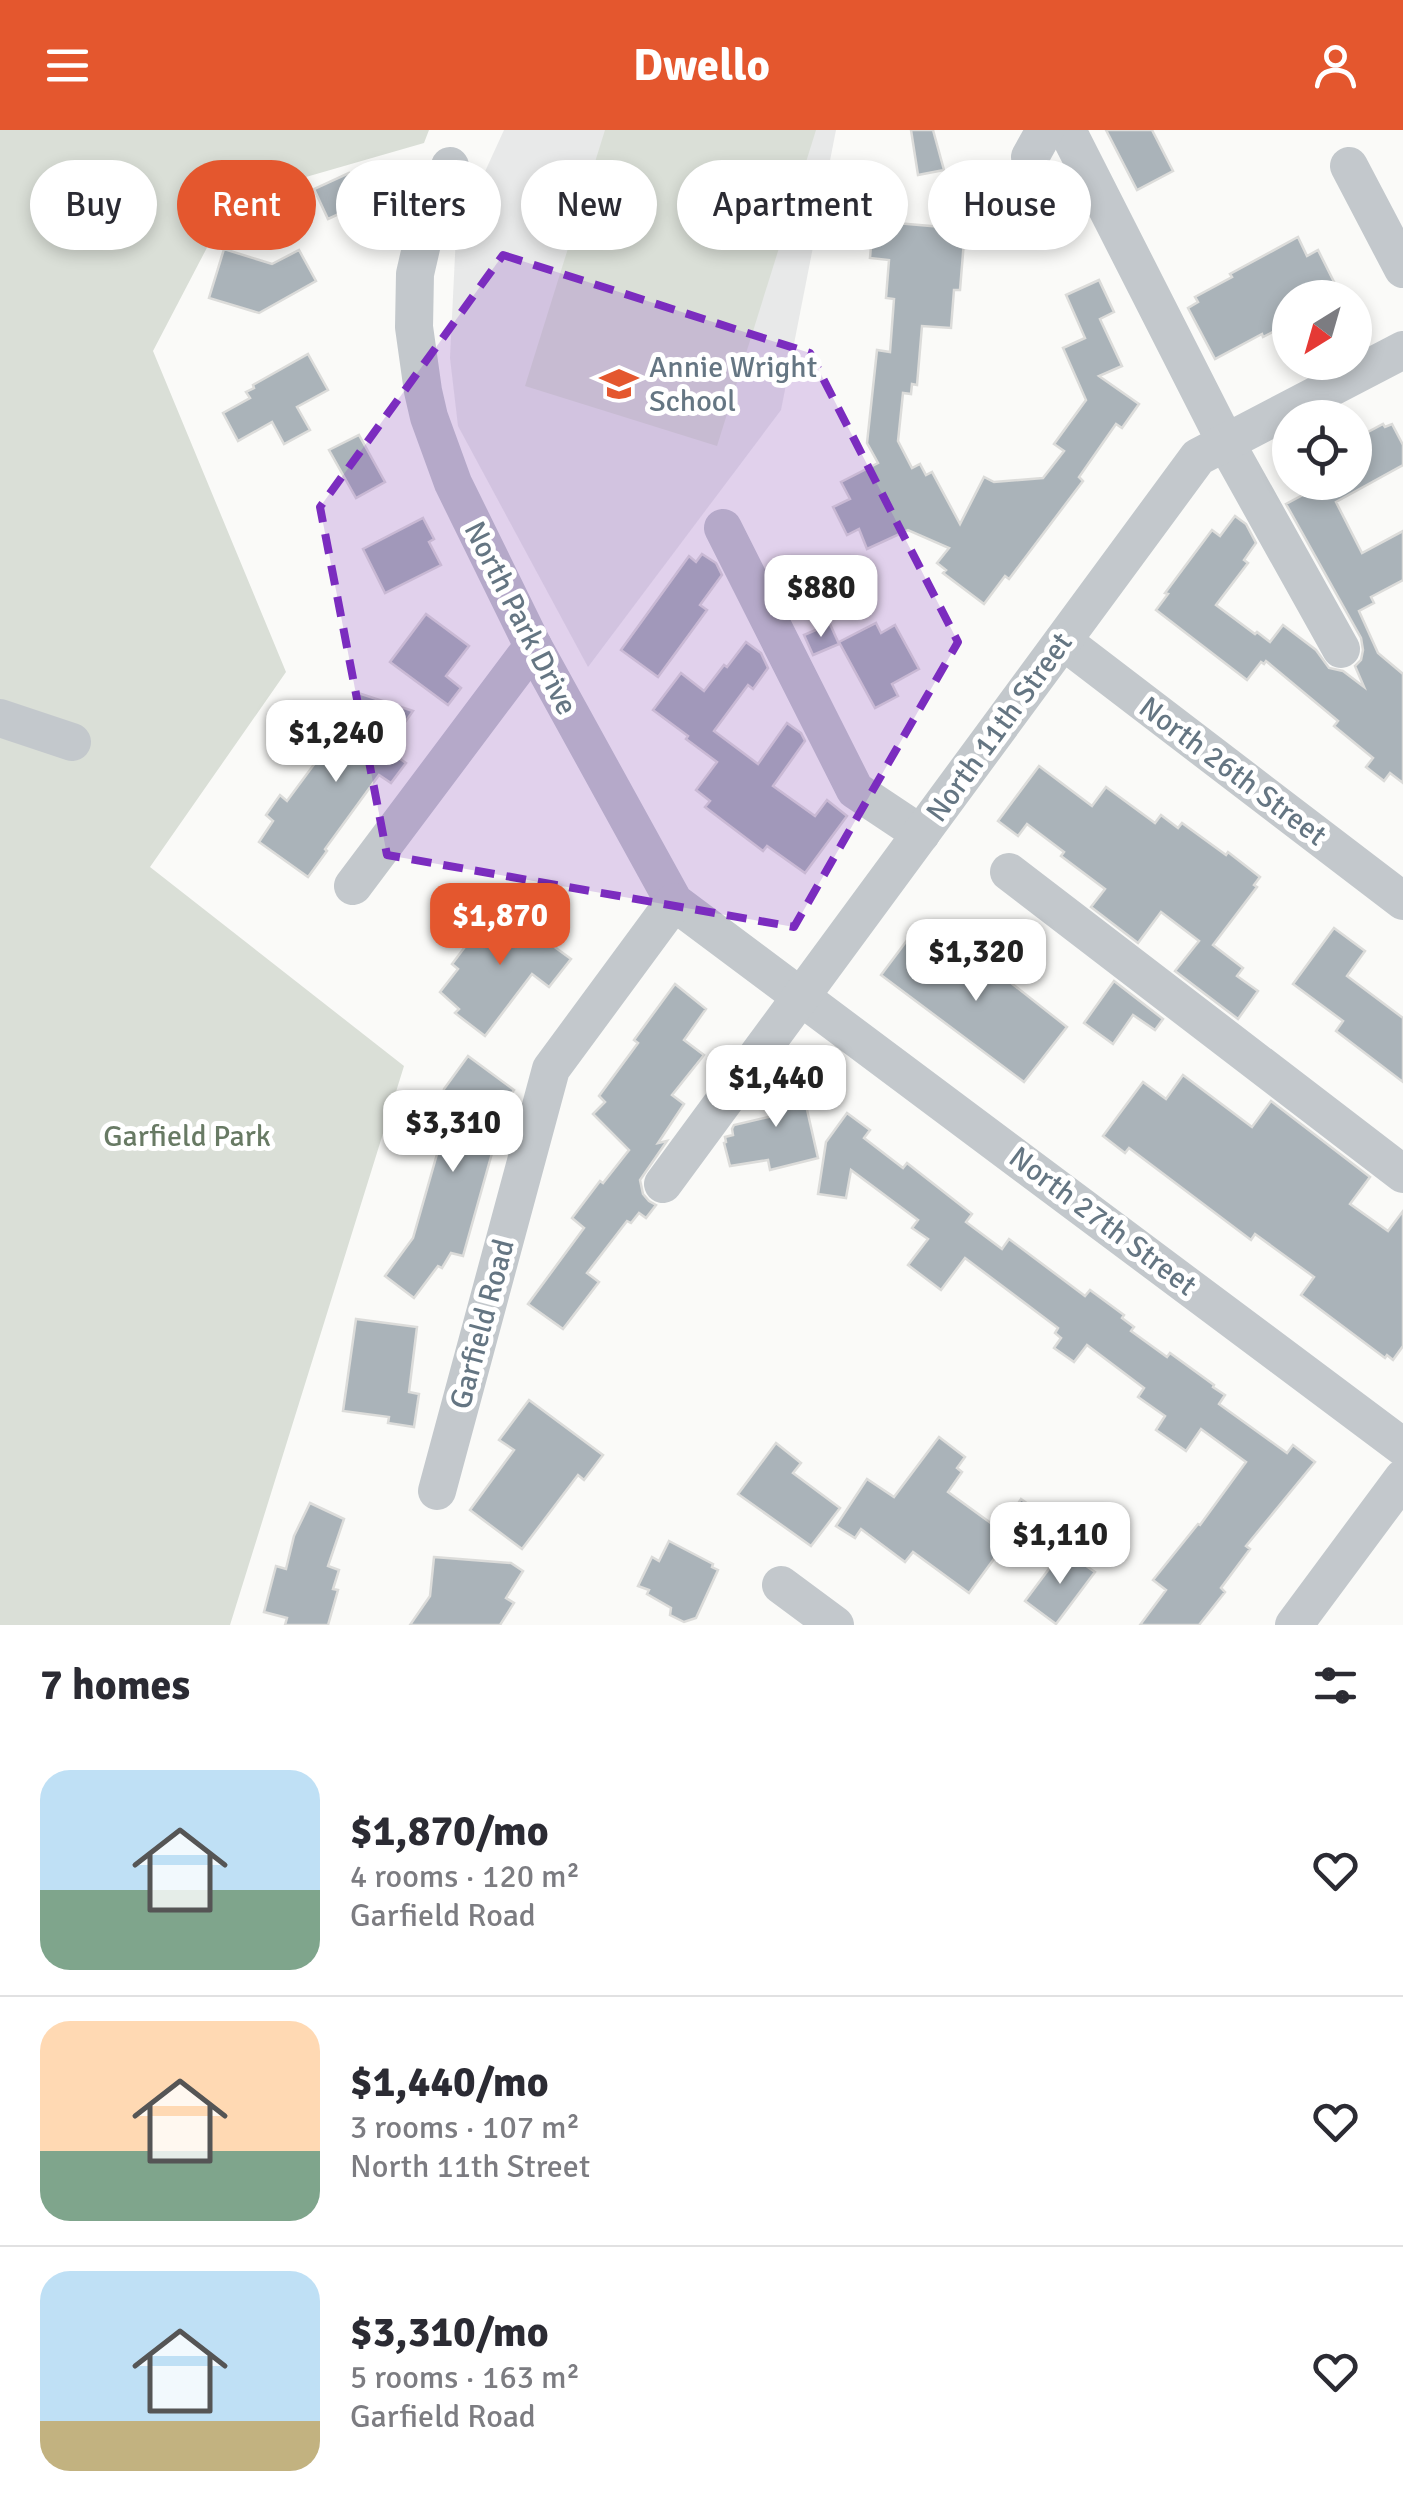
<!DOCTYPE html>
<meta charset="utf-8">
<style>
body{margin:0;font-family:Signika,sans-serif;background:#f2f2f3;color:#2b2b33;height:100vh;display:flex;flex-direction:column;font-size:38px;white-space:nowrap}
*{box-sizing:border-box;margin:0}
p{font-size:32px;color:#7c7c81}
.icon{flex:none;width:55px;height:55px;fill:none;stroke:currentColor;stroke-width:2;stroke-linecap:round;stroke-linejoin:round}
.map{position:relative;height:1495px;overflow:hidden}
.drawer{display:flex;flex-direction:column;background:#fff;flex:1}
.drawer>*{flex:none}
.top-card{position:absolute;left:30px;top:30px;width:1345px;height:90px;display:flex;gap:20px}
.needle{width:65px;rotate:217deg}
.tools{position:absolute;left:1272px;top:150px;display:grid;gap:20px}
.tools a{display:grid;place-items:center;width:100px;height:100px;border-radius:50%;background:#fff;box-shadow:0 5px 15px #0003;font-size:50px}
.price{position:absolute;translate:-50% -85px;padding:0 22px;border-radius:20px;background:#fff;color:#222;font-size:32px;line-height:65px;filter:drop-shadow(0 2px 5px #0008)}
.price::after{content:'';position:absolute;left:50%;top:60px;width:30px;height:22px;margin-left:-15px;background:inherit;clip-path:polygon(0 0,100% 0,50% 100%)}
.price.current{background:#e4572e;color:#fff}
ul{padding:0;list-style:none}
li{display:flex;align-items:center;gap:30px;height:250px;padding:0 40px}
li+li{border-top:2px solid #e1e1e2}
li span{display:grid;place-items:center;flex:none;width:280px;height:200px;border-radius:30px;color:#555}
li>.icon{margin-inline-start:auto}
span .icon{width:120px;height:120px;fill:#fffc;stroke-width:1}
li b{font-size:42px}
h2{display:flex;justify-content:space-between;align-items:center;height:120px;padding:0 40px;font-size:42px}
.pill{padding:0 35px;border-radius:45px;background:#fff;box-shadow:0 5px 15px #0003;font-size:35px;line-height:90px}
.pill.current{background:#e4572e;color:#fff}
header{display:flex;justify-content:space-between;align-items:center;height:130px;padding:0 40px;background:#e4572e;color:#fff;font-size:45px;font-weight:800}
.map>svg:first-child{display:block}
.built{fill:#e8e9e9}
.green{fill:#dadfd7}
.building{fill:#aab3b9;stroke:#dcdcda;stroke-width:2.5}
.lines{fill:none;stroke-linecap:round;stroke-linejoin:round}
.minor{stroke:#c3c8cc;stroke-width:38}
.marked{fill:#7b2cbf;fill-opacity:0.2;stroke:#7b2cbf;stroke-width:8;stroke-dasharray:20 12;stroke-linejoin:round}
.labels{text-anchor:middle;stroke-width:10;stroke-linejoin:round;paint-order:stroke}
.poi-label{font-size:30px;fill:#657683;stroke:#fff;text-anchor:start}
.street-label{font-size:30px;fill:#657683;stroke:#fff}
.park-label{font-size:30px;fill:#687a64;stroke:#fff}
</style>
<header><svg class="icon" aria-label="menu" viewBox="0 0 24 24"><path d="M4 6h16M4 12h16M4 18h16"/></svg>Dwello<svg class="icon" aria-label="person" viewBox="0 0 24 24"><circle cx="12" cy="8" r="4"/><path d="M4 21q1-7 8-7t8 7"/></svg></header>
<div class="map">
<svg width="1403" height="1495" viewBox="0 0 1403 1495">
<rect width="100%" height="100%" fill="#fafaf8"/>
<!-- built -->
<path class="built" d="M 504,0 L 836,0 L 781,280 L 588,537 L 458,296 L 450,228 L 456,105 Z"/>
<!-- green -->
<g class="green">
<path d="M 0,0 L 429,0 L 424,13 L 299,49 L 212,108 L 153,221 L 286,542 L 150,737 L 404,936 L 230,1495 L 0,1495 Z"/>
<path d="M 605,0 L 816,0 L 717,316 L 525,256 Z"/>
</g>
<!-- building -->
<g class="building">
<path d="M 911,0 L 933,0 L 944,40 L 918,45 Z"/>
<path d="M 1106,0 L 1152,0 L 1173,41 L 1137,60 Z"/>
<path d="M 349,43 L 363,73 L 328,89 L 314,59 Z"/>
<path d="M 873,91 L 965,99 L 960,160 L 954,160 L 951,198 L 922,196 L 917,255 L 912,254 L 911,264 L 903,263 L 898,311 L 912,338 L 920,334 L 926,345 L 932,342 L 960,394 L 984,347 L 994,352 L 1043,348 L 1064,321 L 1054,314 L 1086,270 L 1063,218 L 1085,208 L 1066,165 L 1099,150 L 1114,182 L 1100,189 L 1122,236 L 1099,246 L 1139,274 L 1122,298 L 1116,294 L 1079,347 L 1083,351 L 1009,449 L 1005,446 L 984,474 L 943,443 L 946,440 L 937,433 L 949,418 L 908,400 L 867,419 L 859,399 L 847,405 L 833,377 L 850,369 L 841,352 L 878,333 L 867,313 L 877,220 L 890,222 L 894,169 L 886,168 L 889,130 L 870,128 Z"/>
<path d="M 1298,107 L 1307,126 L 1318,120 L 1338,160 L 1322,168 L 1290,168 L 1290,193 L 1263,207 L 1262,204 L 1215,229 L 1188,178 L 1198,172 L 1195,167 L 1232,147 L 1230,144 Z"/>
<path d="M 224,119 L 272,134 L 299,120 L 316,151 L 259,183 L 209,168 Z"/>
<path d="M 308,224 L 328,260 L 297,277 L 310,300 L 284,314 L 272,292 L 238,311 L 223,283 L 250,268 L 246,262 L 254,258 L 253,255 Z"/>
<path d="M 1383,294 L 1385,297 L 1392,294 L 1403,315 L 1403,335 L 1336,372 L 1362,423 L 1403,401 L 1403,450 L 1371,467 L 1374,473 L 1359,481 L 1378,523 L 1403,544 L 1403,653 L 1390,643 L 1384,651 L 1366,637 L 1373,628 L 1334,596 L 1338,591 L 1266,531 L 1264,534 L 1261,532 L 1247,550 L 1156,480 L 1168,464 L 1165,463 L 1212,400 L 1220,406 L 1235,386 L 1246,394 L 1256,413 L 1244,430 L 1248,433 L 1216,475 L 1255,504 L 1257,502 L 1270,512 L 1283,495 L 1316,520 L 1329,538 L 1343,541 L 1364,557 L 1355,536 L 1361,530 L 1363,520 L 1361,508 L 1286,374 L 1327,352 L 1355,352 L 1355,309 Z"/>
<path d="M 359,305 L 385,352 L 356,368 L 329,320 Z"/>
<path d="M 423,388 L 434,409 L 429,412 L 441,435 L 385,463 L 363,419 Z"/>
<path d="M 702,424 L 716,433 L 722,445 L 700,475 L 707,480 L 658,547 L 621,520 L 689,426 L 696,432 Z"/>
<path d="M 426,484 L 469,516 L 446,546 L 461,558 L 448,575 L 390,532 Z"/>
<path d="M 876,493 L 881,503 L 895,495 L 919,539 L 892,554 L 898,566 L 875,578 L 839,512 Z"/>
<path d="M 830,494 L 839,514 L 813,525 L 804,505 Z"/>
<path d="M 746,512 L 761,523 L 768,538 L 753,559 L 748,555 L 714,601 L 758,634 L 787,593 L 801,603 L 805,611 L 773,656 L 815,686 L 827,670 L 847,686 L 805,743 L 767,716 L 763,721 L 705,677 L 710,671 L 696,660 L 717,632 L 686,609 L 688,606 L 653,580 L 681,543 L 704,561 L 724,535 L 727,537 Z"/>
<path d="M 355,562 L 413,581 L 386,619 L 406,633 L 391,653 L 379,645 L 325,719 L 327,721 L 308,747 L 259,712 L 273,691 L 266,685 L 280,665 L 287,671 L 318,629 L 327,618 L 330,621 L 354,588 Z"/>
<path d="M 1039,636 L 1092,676 L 1106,657 L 1155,693 L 1161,685 L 1178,698 L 1182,693 L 1226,725 L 1228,722 L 1260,747 L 1254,755 L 1257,757 L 1213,815 L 1243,838 L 1237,846 L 1258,861 L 1238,889 L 1175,841 L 1199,811 L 1161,782 L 1138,813 L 1091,777 L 1105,759 L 1061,726 L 1064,722 L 1027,694 L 1018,706 L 998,691 Z"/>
<path d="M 503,773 L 544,804 L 541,807 L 571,829 L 549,857 L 532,844 L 485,906 L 455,883 L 459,879 L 440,862 L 458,839 L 452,834 L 480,797 L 483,800 Z"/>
<path d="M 917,797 L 969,836 L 977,826 L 1067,897 L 1024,952 L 881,845 Z"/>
<path d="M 1334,798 L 1365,821 L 1347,846 L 1403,888 L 1403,952 L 1336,901 L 1343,891 L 1293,854 Z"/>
<path d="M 1114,851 L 1163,889 L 1155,900 L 1133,885 L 1113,914 L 1084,893 Z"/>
<path d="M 675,854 L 706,879 L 684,910 L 704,925 L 672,965 L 684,974 L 658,1013 L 667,1011 L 640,1050 L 643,1064 L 649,1071 L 656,1075 L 646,1088 L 639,1083 L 631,1093 L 627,1091 L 587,1143 L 599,1152 L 563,1199 L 528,1174 L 584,1098 L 572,1088 L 600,1051 L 603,1053 L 629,1020 L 593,984 L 605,972 L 599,966 L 638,913 L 634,910 Z"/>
<path d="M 468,926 L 514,960 L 476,1011 L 494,1016 L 463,1126 L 451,1123 L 442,1138 L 438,1136 L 414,1168 L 385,1146 L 413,1108 L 443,1003 L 433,1000 L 444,959 Z"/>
<path d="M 798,940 L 818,1028 L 770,1040 L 768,1030 L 730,1036 L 724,1013 L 726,1012 L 725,1007 L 733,1005 L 732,999 L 734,995 L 777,985 L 769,948 Z"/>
<path d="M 1183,945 L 1252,997 L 1271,971 L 1370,1047 L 1350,1074 L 1388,1101 L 1403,1081 L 1403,1216 L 1393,1230 L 1387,1225 L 1385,1228 L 1301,1165 L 1314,1147 L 1255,1104 L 1251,1110 L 1129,1018 L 1125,1023 L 1103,1006 L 1143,952 L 1166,969 Z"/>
<path d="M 847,983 L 870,1000 L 864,1008 L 903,1038 L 907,1033 L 972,1084 L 966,1092 L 1002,1119 L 1009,1109 L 1085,1166 L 1090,1160 L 1124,1185 L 1122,1188 L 1134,1197 L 1131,1201 L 1167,1227 L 1170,1223 L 1214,1255 L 1213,1257 L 1225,1265 L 1219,1274 L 1287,1323 L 1293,1315 L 1315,1332 L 1246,1416 L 1250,1419 L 1221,1458 L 1225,1462 L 1199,1495 L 1140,1495 L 1166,1460 L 1153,1450 L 1198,1394 L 1200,1395 L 1246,1332 L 1201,1299 L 1186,1321 L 1156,1300 L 1165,1286 L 1138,1267 L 1144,1258 L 1087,1215 L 1074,1232 L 1054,1218 L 1061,1208 L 1055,1203 L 1058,1198 L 965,1128 L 941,1160 L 908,1135 L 928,1109 L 912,1098 L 918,1090 L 851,1040 L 846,1068 L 818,1064 L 826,1012 Z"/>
<path d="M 356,1189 L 417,1197 L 409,1262 L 419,1264 L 414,1297 L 388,1293 L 389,1287 L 343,1281 Z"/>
<path d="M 529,1270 L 603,1325 L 584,1350 L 578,1345 L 522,1419 L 470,1380 L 514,1320 L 499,1310 Z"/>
<path d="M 939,1307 L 965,1327 L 957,1338 L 962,1342 L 948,1362 L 1010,1407 L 969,1463 L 913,1422 L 905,1432 L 861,1399 L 855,1408 L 836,1396 L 867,1349 L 894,1367 Z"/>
<path d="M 776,1313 L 801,1333 L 793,1343 L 840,1378 L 811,1416 L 738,1364 Z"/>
<path d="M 1021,1369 L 1062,1398 L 1045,1422 L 1005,1393 Z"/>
<path d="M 310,1373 L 344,1389 L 328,1436 L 339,1440 L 333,1459 L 338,1460 L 328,1495 L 285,1495 L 287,1488 L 264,1482 L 276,1436 L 286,1439 L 294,1406 Z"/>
<path d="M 669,1411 L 713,1434 L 712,1437 L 718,1440 L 696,1488 L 684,1492 L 670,1485 L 671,1478 L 647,1464 L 649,1460 L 638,1456 L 652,1427 L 659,1431 Z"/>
<path d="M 1063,1420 L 1095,1442 L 1056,1494 L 1025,1471 Z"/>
<path d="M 434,1427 L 511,1433 L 523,1441 L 506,1468 L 514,1473 L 500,1495 L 410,1495 L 430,1466 Z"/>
</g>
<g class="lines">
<!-- minor -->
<g class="minor">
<path d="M 1067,0 L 1226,313 L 1341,519"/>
<path d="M 1030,27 L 1045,0"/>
<path d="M 450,36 L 426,96 L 415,144 L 414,197 L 423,261 L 429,287 L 453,353 L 533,516 L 674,772 L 1403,1317"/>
<path d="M 1349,36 L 1403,139"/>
<path d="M 723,398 L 855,660 L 921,704"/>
<path d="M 1063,511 L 1403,771"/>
<path d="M 0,588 L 72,612"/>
<path d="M 1009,742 L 1403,1044"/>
<path d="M 353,756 L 533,516"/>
<path d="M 663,1054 L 1198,327 L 1403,220"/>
<path d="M 437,1361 L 551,939 L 674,772"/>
<path d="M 781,1455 L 835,1495"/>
<path d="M 1294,1495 L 1403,1348"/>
</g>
</g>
<!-- marked area -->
<path class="marked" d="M 503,125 L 810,223 L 958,512 L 794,797 L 387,725 L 320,377 Z"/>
<!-- icons -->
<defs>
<g id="school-bare" transform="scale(3)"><path d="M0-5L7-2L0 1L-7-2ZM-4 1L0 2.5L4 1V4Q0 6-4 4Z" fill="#e4572e" stroke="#fff" stroke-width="2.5" paint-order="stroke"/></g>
</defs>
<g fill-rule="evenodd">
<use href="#school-bare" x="619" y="254"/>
</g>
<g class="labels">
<!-- poi labels -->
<g class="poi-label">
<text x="649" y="247">Annie Wright<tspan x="649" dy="34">School</tspan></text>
</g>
<!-- street labels -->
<g class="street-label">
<text transform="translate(521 488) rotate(63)" y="10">North Park Drive</text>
<text transform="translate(999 597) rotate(-54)" y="10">North 11th Street</text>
<text transform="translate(1233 641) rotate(37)" y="10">North 26th Street</text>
<text transform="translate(1103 1091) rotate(37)" y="10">North 27th Street</text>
<text transform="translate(482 1194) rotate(-75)" y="10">Garfield Road</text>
</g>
<!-- park labels -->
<g class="park-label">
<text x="187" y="1016">Garfield Park</text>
</g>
</g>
</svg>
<div class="tools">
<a><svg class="needle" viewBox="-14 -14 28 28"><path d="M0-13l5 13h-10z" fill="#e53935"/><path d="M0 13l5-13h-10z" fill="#7c7c81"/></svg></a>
<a><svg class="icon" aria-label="locate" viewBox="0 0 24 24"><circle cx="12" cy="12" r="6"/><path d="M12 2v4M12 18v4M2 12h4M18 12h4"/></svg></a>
</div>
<b class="price" style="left:821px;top:510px">$880</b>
<b class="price" style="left:336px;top:655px">$1,240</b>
<b class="price current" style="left:500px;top:838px">$1,870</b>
<b class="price" style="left:976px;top:874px">$1,320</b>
<b class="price" style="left:776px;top:1000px">$1,440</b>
<b class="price" style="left:453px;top:1045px">$3,310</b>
<b class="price" style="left:1060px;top:1457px">$1,110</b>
<div class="top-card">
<a class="pill">Buy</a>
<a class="pill current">Rent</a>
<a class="pill">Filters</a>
<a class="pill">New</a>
<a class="pill">Apartment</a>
<a class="pill">House</a>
</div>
</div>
<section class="drawer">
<h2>7 homes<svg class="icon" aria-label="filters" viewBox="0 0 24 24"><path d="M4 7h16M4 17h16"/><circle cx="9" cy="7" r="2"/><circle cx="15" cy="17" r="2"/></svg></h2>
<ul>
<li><span style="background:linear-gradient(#bfe0f5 60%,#7fa58c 0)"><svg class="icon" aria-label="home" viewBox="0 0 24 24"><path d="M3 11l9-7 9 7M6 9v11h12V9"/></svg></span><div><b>$1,870/mo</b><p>4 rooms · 120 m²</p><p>Garfield Road</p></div><svg class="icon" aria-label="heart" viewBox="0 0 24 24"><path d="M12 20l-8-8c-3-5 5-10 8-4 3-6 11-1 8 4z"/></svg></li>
<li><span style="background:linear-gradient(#ffd9b3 65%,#7fa58c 0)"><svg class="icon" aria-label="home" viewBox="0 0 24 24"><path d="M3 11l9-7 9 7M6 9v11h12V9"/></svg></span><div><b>$1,440/mo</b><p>3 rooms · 107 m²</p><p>North 11th Street</p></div><svg class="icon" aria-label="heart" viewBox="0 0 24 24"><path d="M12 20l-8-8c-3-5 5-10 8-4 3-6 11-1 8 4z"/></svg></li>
<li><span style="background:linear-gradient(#bfe0f5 75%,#c2b280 0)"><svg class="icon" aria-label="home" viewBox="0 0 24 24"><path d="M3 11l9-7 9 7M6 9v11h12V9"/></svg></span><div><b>$3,310/mo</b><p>5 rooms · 163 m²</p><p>Garfield Road</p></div><svg class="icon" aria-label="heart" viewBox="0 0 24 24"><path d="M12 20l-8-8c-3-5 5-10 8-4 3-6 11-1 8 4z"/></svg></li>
</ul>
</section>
